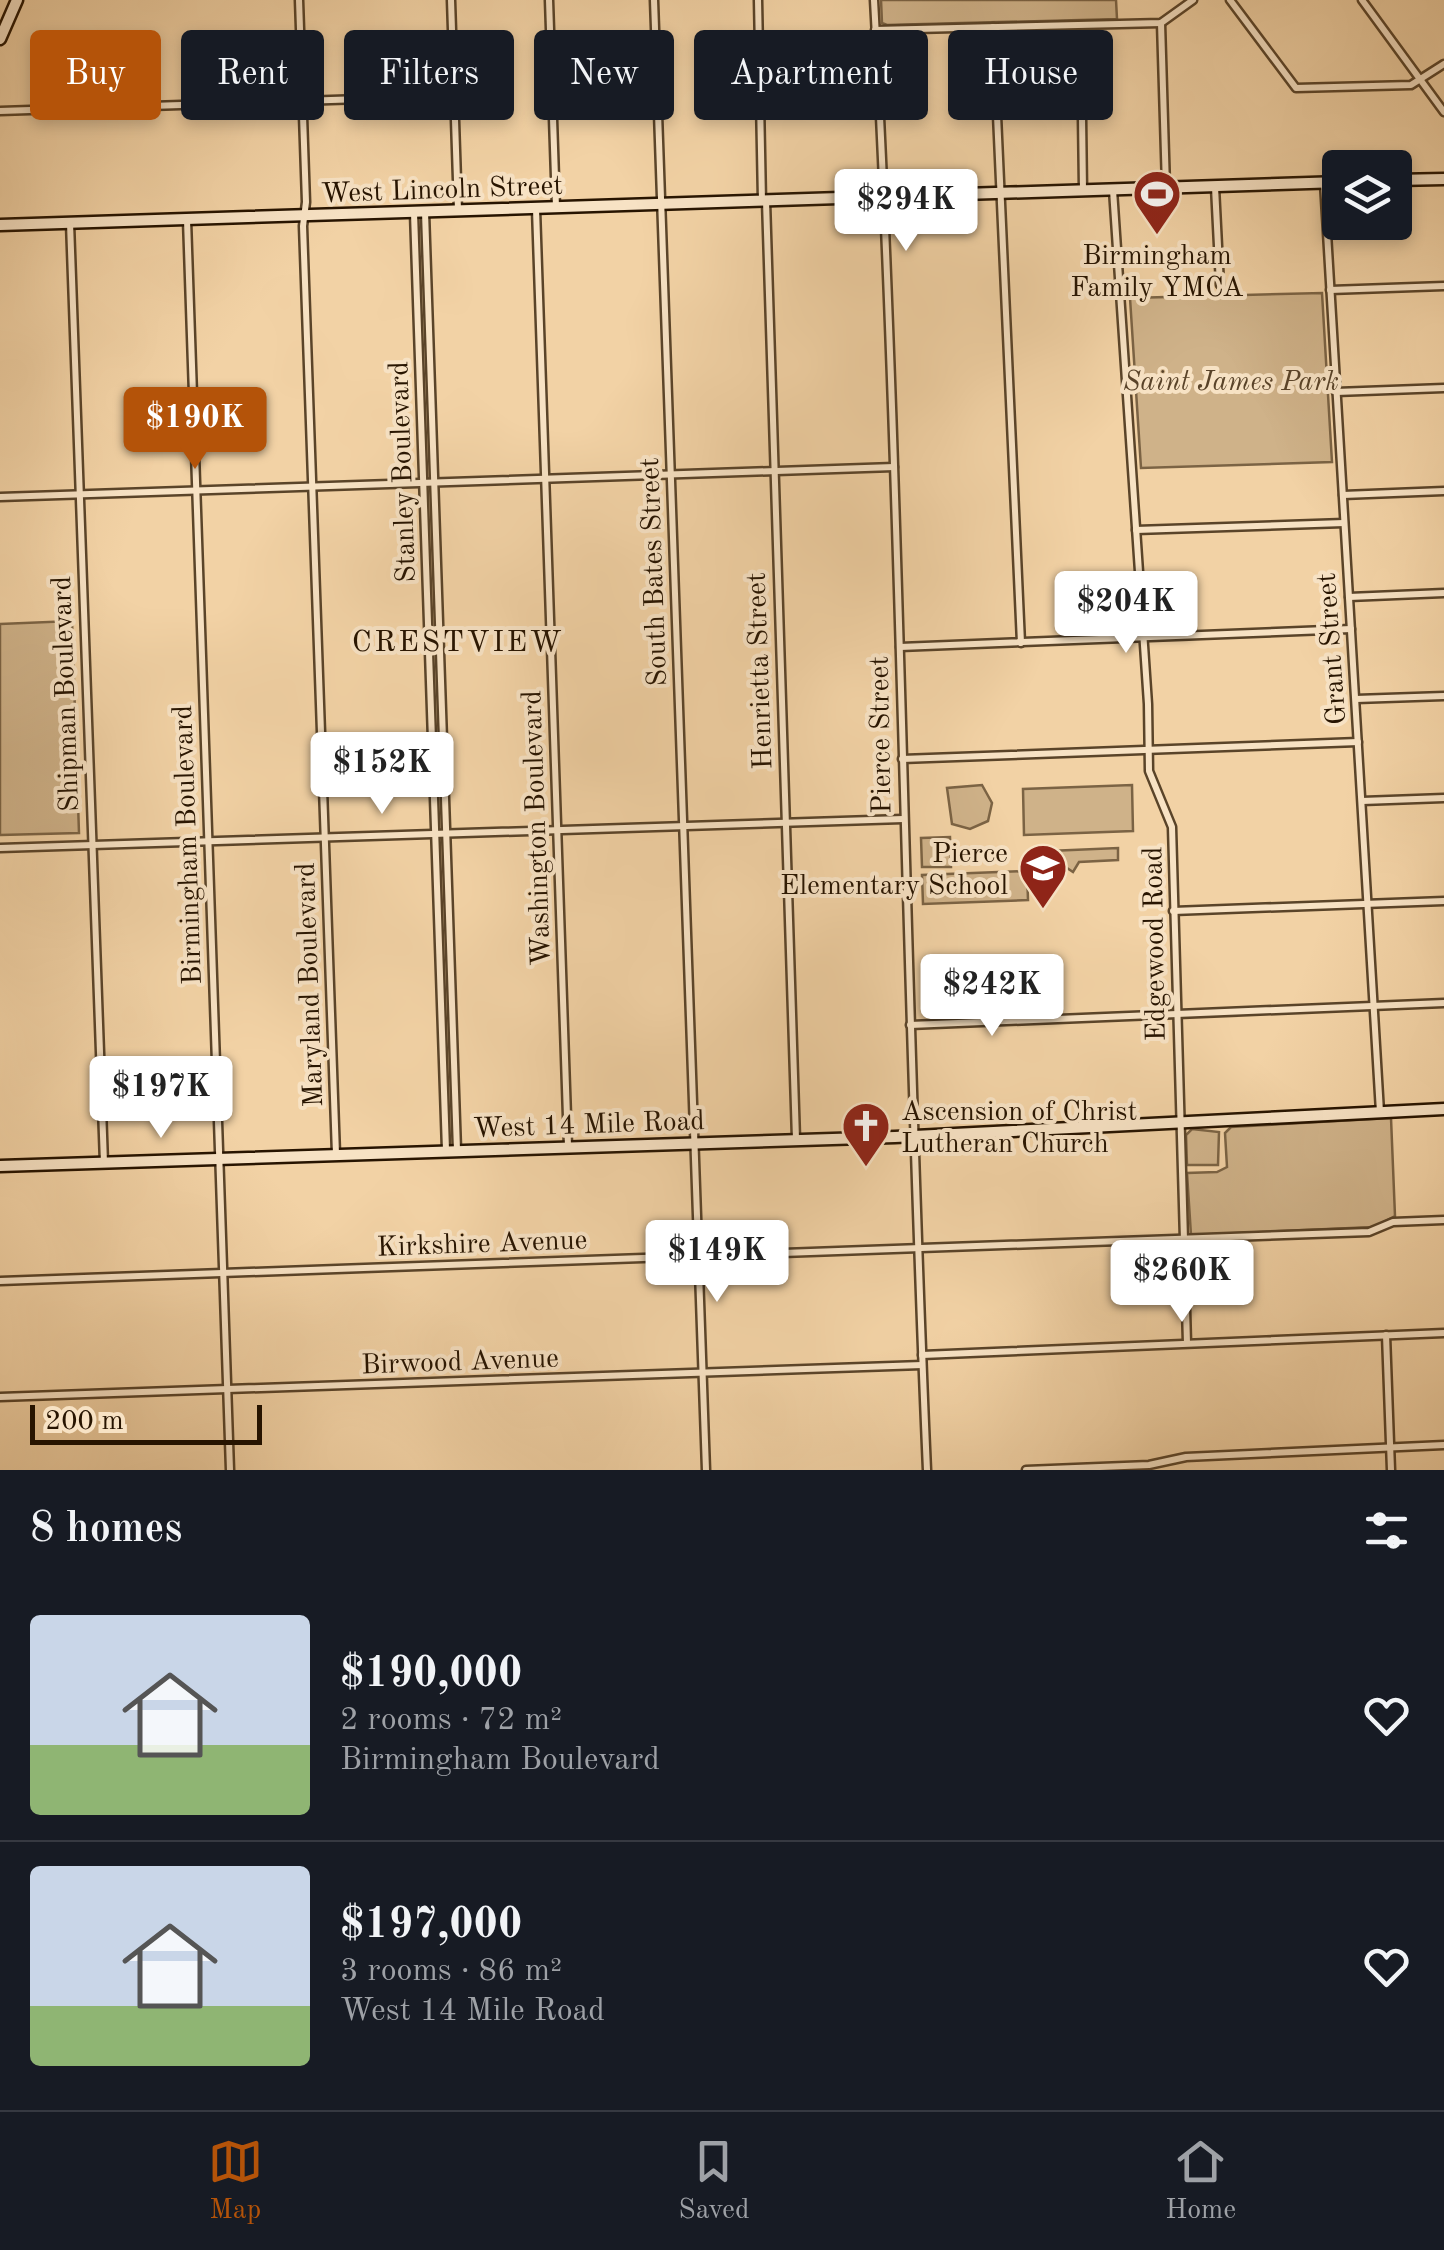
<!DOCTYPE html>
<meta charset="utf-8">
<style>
body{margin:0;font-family:"Old Standard TT",serif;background:#242831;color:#f1f3f6;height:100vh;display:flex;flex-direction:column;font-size:38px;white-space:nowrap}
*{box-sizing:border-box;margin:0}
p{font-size:32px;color:#9ea1a6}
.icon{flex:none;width:55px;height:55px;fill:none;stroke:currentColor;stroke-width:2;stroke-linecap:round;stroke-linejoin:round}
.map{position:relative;height:1470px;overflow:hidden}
.details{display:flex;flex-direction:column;background:#171b24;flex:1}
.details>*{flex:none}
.hud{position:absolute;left:30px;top:30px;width:1385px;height:90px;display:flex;gap:20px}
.fabs{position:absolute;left:1322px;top:150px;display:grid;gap:20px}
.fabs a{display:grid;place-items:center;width:90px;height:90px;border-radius:10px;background:#171b24;box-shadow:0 5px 15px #0003;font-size:50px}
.scale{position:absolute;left:30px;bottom:25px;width:232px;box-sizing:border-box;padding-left:10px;border:5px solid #271400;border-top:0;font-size:28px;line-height:35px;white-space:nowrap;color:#271400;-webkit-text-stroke:8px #f7e2c4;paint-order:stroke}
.price{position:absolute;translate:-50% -85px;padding:0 22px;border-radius:10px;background:#fff;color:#222;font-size:32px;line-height:65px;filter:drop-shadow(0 2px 5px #0008)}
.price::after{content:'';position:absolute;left:50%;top:60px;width:30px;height:22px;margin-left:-15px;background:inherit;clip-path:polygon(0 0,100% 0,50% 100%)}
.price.on{background:#b45309;color:#fff}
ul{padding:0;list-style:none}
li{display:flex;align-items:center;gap:30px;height:250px;padding:0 30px}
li+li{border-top:2px solid #363941}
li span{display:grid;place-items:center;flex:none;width:280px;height:200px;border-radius:10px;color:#555}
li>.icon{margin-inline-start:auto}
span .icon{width:120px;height:120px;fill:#fffc;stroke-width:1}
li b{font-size:42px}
h2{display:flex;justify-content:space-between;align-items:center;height:120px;padding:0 30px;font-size:42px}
.pill{padding:0 35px;border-radius:10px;background:#171b24;box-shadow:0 5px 15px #0003;font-size:35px;line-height:90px}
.pill.on{background:#b45309;color:#fff}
.tab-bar{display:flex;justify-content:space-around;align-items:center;height:140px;border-top:2px solid #363941;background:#171b24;font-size:28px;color:#9ea1a6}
.tab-bar a{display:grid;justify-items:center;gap:5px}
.tab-bar .on{color:#b45309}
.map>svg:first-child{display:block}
.green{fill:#cfb289;stroke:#7b6344;stroke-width:2.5}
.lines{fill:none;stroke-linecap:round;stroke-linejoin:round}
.street-casing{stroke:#5a4429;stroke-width:11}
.secondary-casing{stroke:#271400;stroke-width:15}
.street{stroke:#f7e2c4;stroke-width:6}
.secondary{stroke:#f7e2c4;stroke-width:10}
.labels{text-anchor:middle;stroke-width:8;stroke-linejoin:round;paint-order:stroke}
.street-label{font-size:28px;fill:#271400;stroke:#f7e2c4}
.poi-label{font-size:28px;fill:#271400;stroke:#f7e2c4}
.park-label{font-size:28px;font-style:italic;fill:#594329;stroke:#f7e2c4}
.neighbourhood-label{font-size:30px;letter-spacing:2.5px;fill:#271400;stroke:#f7e2c4}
</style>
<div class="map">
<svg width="1444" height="1470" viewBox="0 0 1444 1470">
<rect width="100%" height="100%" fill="#f2d2a5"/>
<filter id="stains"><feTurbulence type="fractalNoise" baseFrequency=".002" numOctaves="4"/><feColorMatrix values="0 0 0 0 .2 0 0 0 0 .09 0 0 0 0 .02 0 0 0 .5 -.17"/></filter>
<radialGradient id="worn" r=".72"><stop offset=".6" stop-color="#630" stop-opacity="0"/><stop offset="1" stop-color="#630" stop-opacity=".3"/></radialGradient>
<!-- green -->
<g class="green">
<path d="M 881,0 L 1116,0 L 1117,19 L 887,25 L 882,23 Z"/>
<path d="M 1322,293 L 1332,462 L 1141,468 L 1130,298 Z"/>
<path d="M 72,621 L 79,833 L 0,835 L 0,624 Z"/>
<path d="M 982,785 L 992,803 L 988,821 L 970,829 L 952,824 L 947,788 Z"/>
<path d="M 1132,785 L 1133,831 L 1024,835 L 1023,789 Z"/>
<path d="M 950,837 L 951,867 L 922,867 L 921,838 Z"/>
<path d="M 1118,848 L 1118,860 L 1079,862 L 1073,872 L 1064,866 L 1050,867 L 1049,851 Z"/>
<path d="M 1027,871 L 1028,900 L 923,904 L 922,875 Z"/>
<path d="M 1391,1118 L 1395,1216 L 1374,1227 L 1191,1235 L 1187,1173 L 1217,1172 L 1227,1167 L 1225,1133 L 1231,1127 Z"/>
<path d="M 1192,1129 L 1219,1132 L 1218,1165 L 1187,1165 L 1186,1135 Z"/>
</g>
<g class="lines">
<!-- street casing -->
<g class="street-casing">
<g id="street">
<path d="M 299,0 L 306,202 L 303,226 L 336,1154"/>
<path d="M 451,0 L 458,210"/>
<path d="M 549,0 L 556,207"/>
<path d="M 654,0 L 706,1470"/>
<path d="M 758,0 L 762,201"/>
<path d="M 874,0 C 901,490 905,980 927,1470"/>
<path d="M 1230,0 L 1296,88 L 1411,85 L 1444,64"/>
<path d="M 1362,0 L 1444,112"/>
<path d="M 1161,23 L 1166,187"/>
<path d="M 993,27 L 1021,643"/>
<path d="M 875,30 L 1161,23 L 1193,0"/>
<path d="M 0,111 L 454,96"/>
<path d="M 1324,183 L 1380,1112"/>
<path d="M 1215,187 L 1220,285"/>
<path d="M 1083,190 L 1082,117 L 1087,104"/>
<path d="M 1113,190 L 1148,704 L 1149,771 L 1172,827 L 1187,1343"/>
<path d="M 766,201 L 796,1139"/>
<path d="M 536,209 L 568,1146"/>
<path d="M 425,212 L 457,1150"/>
<path d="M 414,213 L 446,1150"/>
<path d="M 187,220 L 230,1470"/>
<path d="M 70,223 L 104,1163"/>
<path d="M 1330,290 L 1444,286"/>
<path d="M 1336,392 L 1444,388"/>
<path d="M 1343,495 L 1444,491"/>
<path d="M 0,497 L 894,467"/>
<path d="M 1136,530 L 1344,523"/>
<path d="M 1349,597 L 1444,593"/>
<path d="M 900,647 L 1351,629"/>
<path d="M 1356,699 L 1444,696"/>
<path d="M 902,759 L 1358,742"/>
<path d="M 1362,801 L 1444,798"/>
<path d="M 0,848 L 903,819"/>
<path d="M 1173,911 L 1444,901"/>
<path d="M 910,1025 L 1444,1003"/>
<path d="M 0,1281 L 1369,1232 L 1393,1222 L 1444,1220"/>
<path d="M 1386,1335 L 1391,1470"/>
<path d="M 922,1355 L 1444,1333"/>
<path d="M 0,1397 L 922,1365"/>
<path d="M 1026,1470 L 1149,1465 L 1186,1457 L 1444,1445"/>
</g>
</g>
<!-- secondary casing -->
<g class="secondary-casing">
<g id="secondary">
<path d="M 0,39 L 17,0"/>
<path d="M 1395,180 L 1444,179"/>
<path d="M 0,225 L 1340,182"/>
<path d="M 0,1166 L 895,1137 L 1444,1109"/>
</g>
</g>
<!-- street -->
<use href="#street" class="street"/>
<!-- secondary -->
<use href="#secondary" class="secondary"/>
</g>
<!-- icons -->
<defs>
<g id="stadium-pin" transform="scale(2.5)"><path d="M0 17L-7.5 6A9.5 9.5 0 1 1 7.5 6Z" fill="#8f2418" stroke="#f7e2c4"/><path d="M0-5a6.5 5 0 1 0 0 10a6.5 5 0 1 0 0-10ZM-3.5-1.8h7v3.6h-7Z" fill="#fff"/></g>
<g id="school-pin" transform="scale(2.5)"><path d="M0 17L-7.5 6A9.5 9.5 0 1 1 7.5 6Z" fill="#8f2418" stroke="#f7e2c4"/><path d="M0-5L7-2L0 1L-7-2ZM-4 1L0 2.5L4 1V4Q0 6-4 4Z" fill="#fff"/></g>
<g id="church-pin" transform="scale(2.5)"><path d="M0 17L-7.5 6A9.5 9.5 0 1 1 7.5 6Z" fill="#8f2418" stroke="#f7e2c4"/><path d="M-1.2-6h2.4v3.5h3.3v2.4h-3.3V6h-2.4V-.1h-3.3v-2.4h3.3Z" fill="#fff"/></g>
</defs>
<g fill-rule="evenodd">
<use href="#stadium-pin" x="1157" y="194"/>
<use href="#school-pin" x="1043" y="868"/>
<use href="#church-pin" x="866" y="1126"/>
</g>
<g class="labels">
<!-- street labels -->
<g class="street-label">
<text transform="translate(442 188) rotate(-2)" y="10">West Lincoln Street</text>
<text transform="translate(401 472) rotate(-92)" y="10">Stanley Boulevard</text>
<text transform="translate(652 572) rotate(-92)" y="10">South Bates Street</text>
<text transform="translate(1330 649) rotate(-94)" y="10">Grant Street</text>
<text transform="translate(758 671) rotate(-92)" y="10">Henrietta Street</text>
<text transform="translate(64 694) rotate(-92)" y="10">Shipman Boulevard</text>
<text transform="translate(879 735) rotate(-91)" y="10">Pierce Street</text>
<text transform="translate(535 828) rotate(-92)" y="10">Washington Boulevard</text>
<text transform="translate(186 845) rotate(-92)" y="10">Birmingham Boulevard</text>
<text transform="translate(1153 944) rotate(-91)" y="10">Edgewood Road</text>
<text transform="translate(308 985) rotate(-92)" y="10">Maryland Boulevard</text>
<text transform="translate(589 1123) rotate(-2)" y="10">West 14 Mile Road</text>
<text transform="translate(482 1242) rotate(-2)" y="10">Kirkshire Avenue</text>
<text transform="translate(460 1360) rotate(-2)" y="10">Birwood Avenue</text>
</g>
<!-- poi labels -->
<g class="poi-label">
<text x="1157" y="264">Birmingham<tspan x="1157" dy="32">Family YMCA</tspan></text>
<text x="1008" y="862" text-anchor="end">Pierce<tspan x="1008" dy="32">Elementary School</tspan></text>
<text x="901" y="1120" text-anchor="start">Ascension of Christ<tspan x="901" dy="32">Lutheran Church</tspan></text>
</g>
<!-- park labels -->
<g class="park-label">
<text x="1231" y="390">Saint James Park</text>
</g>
<!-- neighbourhood labels -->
<g class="neighbourhood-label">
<text x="458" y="651">CRESTVIEW</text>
</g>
</g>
<rect width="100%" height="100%" filter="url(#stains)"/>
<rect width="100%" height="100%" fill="url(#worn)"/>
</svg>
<div class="fabs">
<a><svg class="icon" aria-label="layers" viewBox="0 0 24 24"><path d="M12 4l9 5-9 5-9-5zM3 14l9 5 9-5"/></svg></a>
</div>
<div class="scale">200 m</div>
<b class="price" style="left:906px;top:254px">$294K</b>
<b class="price on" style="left:195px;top:472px">$190K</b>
<b class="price" style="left:1126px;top:656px">$204K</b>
<b class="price" style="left:382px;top:817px">$152K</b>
<b class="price" style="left:992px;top:1039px">$242K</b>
<b class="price" style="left:161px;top:1141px">$197K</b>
<b class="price" style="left:717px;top:1305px">$149K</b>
<b class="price" style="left:1182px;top:1325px">$260K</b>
<div class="hud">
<a class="pill on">Buy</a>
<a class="pill">Rent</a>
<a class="pill">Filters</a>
<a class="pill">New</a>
<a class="pill">Apartment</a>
<a class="pill">House</a>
</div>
</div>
<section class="details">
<h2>8 homes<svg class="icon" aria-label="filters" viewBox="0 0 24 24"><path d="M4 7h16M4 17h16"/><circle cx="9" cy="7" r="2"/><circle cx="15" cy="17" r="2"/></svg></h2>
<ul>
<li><span style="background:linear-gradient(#c9d6e8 65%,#8fb573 0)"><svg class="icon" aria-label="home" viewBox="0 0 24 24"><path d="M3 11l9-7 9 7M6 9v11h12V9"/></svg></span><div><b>$190,000</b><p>2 rooms · 72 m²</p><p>Birmingham Boulevard</p></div><svg class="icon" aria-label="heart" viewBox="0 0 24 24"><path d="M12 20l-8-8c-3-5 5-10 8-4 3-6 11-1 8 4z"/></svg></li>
<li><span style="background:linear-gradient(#c9d6e8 70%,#8fb573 0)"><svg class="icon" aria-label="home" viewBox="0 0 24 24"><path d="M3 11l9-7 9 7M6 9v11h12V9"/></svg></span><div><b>$197,000</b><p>3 rooms · 86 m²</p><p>West 14 Mile Road</p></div><svg class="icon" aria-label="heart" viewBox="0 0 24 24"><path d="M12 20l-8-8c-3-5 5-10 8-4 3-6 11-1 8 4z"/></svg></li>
</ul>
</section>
<nav class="tab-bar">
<a class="on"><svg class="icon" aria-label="map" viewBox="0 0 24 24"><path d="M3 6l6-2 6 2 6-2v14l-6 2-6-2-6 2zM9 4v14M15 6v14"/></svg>Map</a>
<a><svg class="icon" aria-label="saved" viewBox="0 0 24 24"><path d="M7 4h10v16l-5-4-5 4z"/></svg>Saved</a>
<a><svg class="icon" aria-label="home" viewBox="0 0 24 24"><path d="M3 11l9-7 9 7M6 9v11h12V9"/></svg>Home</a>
</nav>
